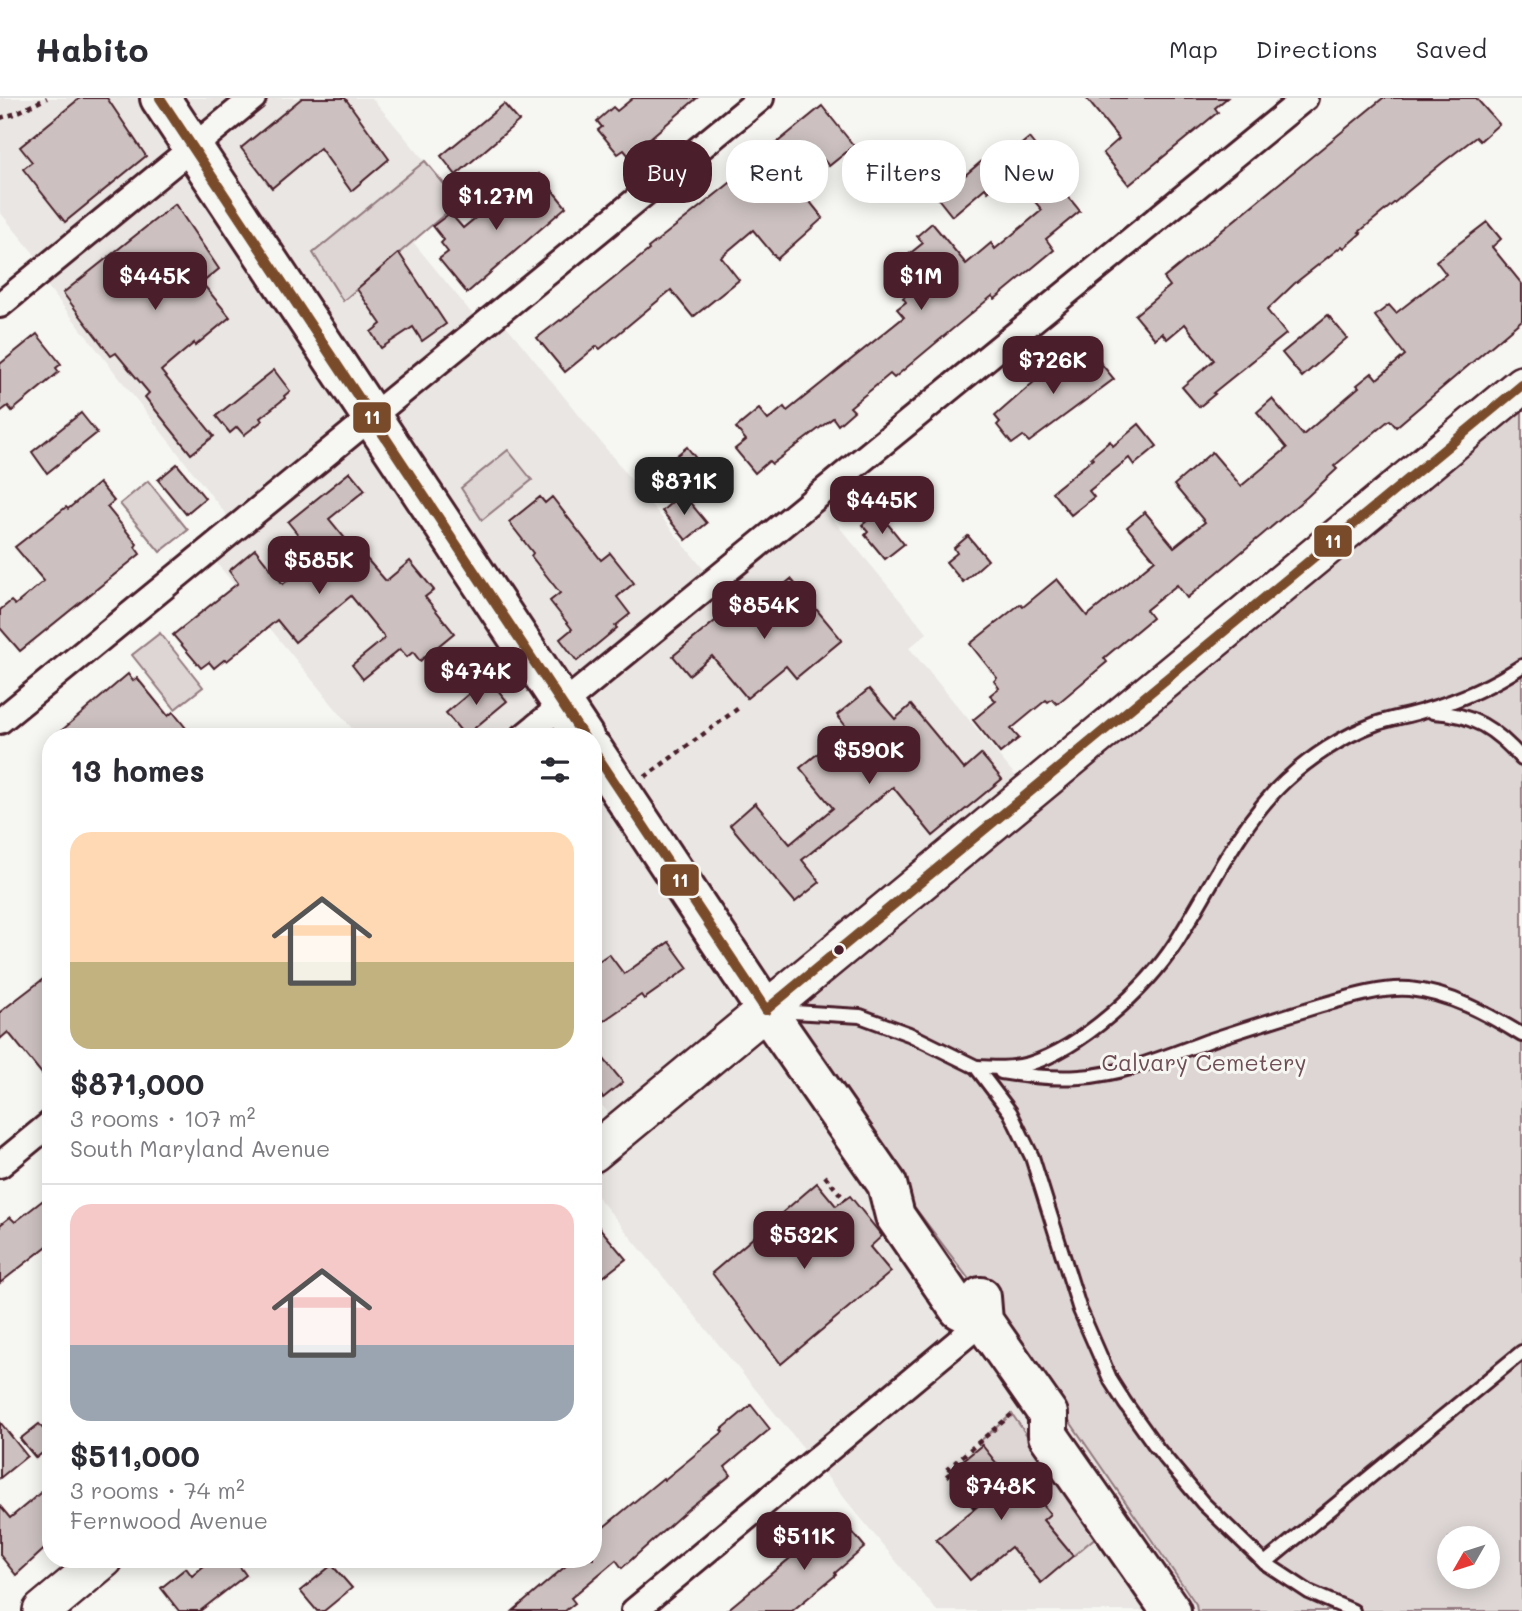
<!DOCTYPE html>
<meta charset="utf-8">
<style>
body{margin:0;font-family:Mali,sans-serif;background:#f2f2f3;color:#2b2b33;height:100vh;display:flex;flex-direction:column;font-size:26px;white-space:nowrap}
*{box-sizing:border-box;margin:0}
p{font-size:23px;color:#7c7c81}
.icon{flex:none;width:38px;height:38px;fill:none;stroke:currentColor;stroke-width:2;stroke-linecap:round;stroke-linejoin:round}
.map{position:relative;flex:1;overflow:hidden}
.details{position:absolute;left:42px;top:630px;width:560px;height:840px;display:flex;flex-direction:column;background:#fff;border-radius:28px;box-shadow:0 4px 18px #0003}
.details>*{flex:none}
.banner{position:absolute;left:623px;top:42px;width:665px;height:63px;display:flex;gap:14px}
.needle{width:46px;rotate:231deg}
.fabs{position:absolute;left:1437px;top:1428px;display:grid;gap:14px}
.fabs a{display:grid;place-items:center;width:63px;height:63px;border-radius:50%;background:#fff;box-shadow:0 4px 18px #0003;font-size:35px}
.price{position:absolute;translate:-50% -60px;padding:0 16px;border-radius:14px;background:#4a1f2b;color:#fff;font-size:23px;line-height:46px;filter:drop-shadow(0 2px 4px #0008)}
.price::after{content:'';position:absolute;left:50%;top:42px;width:21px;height:16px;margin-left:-10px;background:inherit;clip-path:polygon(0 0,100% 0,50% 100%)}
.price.selected{background:#222;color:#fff}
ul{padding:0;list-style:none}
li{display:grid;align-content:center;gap:14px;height:371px;padding:0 28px}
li+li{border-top:2px solid #e1e1e2}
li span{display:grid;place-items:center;height:217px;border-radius:21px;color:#555}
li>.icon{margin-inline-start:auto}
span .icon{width:126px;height:126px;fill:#fffc;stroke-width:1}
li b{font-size:30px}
h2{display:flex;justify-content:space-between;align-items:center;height:84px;padding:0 28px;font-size:30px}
.tag{padding:0 24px;border-radius:28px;background:#fff;box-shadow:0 4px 18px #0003;font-size:24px;line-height:63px}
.tag.selected{background:#4a1f2b;color:#fff}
header{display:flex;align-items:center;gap:42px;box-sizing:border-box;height:98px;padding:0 35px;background:#fff;border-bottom:2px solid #e1e1e2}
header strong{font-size:33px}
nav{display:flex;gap:38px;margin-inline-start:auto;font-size:24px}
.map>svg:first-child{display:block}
.built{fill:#e9e6e3}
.green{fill:#ddd6d5;stroke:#947a80;stroke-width:2;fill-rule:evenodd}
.building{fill:#ccc1c0;stroke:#4a1f2b;stroke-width:2}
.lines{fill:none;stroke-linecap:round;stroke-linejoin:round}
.lane-casing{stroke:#4a1f2b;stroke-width:18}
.street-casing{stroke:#4a1f2b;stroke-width:30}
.secondary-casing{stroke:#4a1f2b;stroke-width:42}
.primary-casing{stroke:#4a1f2b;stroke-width:44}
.path{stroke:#4a1f2b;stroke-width:4.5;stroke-dasharray:5 5;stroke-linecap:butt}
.lane{stroke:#f6f6f2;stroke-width:12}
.street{stroke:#f6f6f2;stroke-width:24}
.secondary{stroke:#f6f6f2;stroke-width:37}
.primary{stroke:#f6f6f2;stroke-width:38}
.bus-1-casing{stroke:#f6f6f2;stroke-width:16}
.bus-1{stroke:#7a4b2a;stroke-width:10}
.bus-dot{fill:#4a1f2b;stroke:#f6f6f2;stroke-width:2.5}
.labels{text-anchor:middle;stroke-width:6;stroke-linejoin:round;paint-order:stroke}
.park-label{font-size:23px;fill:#6f4d56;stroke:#f6f6f2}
.line-badge{stroke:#f6f6f2;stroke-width:2.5}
.badge-label{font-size:19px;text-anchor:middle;font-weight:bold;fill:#fff}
</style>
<header>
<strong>Habito</strong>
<nav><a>Map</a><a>Directions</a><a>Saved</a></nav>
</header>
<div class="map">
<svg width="1522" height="1513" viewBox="0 0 1522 1513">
<rect width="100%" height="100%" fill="#f6f6f2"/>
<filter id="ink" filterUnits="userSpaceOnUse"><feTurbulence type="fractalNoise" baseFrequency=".0143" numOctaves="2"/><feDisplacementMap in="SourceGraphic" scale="14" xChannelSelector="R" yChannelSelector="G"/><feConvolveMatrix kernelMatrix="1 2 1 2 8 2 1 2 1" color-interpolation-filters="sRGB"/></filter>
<g filter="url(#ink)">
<!-- built -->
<path class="built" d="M 0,0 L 372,0 L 459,104 L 413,144 L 482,228 L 497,216 L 713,483 L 815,400 L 927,535 L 909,550 L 1029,694 L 915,1104 L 980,1196 L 1048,1316 L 1068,1321 L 1196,1506 L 1197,1513 L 937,1513 L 593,1093 L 593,1055 L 622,1032 L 593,996 L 593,639 L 359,639 L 207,453 L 236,429 L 38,176 L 45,169 L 0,114 Z"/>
<!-- green -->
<g class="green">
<path d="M 425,63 L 459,104 L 343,203 L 313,155 Z"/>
<path d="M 1522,287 L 1522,1513 L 1197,1513 L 1196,1506 L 1068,1321 L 1048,1316 L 980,1196 L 766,912 ZM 1449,1440 L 1488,1440 L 1488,1479 L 1449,1479 Z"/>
<path d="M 508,352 L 532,382 L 482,422 L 461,390 Z"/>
<path d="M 148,383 L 188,432 L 160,454 L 120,406 Z"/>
<path d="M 160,535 L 203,589 L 175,611 L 132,557 Z"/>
<path d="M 1012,1316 L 1097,1438 L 1073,1458 L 1043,1422 L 1050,1415 L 1034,1395 L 1009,1381 L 979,1344 Z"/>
</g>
<!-- building -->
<g class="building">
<path d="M 80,0 L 107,0 L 146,58 L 65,124 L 23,71 L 32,64 L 20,49 Z"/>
<path d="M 302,0 L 345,0 L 389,61 L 351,93 L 320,50 L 272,90 L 241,50 Z"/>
<path d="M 633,0 L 697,0 L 629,58 L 624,52 L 618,56 L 598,32 L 602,29 L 597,23 L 613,9 L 617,13 Z"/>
<path d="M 1086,0 L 1227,0 L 1215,10 L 1218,14 L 1129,87 L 1103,55 L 1119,41 Z"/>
<path d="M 1383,0 L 1476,0 L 1499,26 L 1480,43 L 1476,39 L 1442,65 L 1359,134 L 1361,135 L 1344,150 L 1342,148 L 1294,186 L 1267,212 L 1286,236 L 1213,295 L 1215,296 L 1199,309 L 1182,289 L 1214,262 L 1185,226 L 1167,241 L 1162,235 L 1155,241 L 1135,217 L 1170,188 L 1164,180 Z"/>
<path d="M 504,6 L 519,23 L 456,77 L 441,58 Z"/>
<path d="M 822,8 L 854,48 L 829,68 L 822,60 L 794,84 L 823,120 L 777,161 L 753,132 L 721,159 L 739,182 L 693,219 L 671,192 L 600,251 L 597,248 L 565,274 L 537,240 L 560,222 L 561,223 L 649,152 L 648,150 L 769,54 L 768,52 Z"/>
<path d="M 1029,40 L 1044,59 L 1039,63 L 1080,113 L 1046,141 L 1054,152 L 995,201 L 992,198 L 894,280 L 890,276 L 872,291 L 850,309 L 854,313 L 838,327 L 833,320 L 772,366 L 769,363 L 755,375 L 735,351 L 746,342 L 736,330 L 759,311 L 768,322 L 784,309 L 787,313 L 904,219 L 897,211 L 906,204 L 903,200 L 912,192 L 893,169 L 923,145 L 917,138 L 932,125 L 966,166 L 991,145 L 995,151 L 1042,112 L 1001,63 Z"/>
<path d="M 877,50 L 892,68 L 874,83 L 859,65 Z"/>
<path d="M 989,57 L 1006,78 L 988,94 L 985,90 L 952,118 L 936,98 L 955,83 L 957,84 Z"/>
<path d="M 539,76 L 566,109 L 467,195 L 439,161 L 448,154 L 441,145 L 444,142 L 433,128 L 450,115 L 463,130 L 496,103 L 500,108 Z"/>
<path d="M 175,106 L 219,171 L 202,185 L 230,219 L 195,248 L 194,245 L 161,273 L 214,338 L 191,356 L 145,299 L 149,295 L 116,255 L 111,258 L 63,195 Z"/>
<path d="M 1487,124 L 1501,141 L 1492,149 L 1522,186 L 1522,222 L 1396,329 L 1390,322 L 1388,323 L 1334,368 L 1337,371 L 1307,399 L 1187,500 L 1177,487 L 1146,512 L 1152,520 L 1104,560 L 1107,564 L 1057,606 L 1052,601 L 1048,604 L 1046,602 L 1011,631 L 1019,640 L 1000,655 L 973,622 L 996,603 L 990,597 L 999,590 L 994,583 L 997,580 L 970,546 L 1020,506 L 1023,509 L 1057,481 L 1087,518 L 1155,462 L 1127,429 L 1145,414 L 1174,449 L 1205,424 L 1174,387 L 1212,354 L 1241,388 L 1287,350 L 1257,314 L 1272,301 L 1303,337 L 1359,289 L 1357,287 L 1372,275 L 1377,281 L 1405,257 L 1375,218 L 1389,207 L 1396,215 L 1446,176 L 1436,163 Z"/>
<path d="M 399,155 L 446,226 L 422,243 L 413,229 L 381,250 L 371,234 L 381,226 L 357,191 Z"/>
<path d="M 1328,217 L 1347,240 L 1302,279 L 1282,255 Z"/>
<path d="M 37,236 L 61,266 L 56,270 L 59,274 L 12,313 L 8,308 L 0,314 L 0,266 Z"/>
<path d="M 1079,250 L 1083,256 L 1089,251 L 1114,281 L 1029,344 L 1023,338 L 1012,346 L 997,327 L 1000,324 L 995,318 L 1044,275 L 1046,277 Z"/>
<path d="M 274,272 L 290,293 L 284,298 L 285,300 L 260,320 L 262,323 L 244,337 L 237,329 L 230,335 L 216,318 Z"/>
<path d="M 81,315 L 97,335 L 47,375 L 32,354 Z"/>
<path d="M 1139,326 L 1157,348 L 1134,367 L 1129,360 L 1089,393 L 1094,399 L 1071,417 L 1052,394 L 1093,361 L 1091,359 L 1110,343 L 1113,348 Z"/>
<path d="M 687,349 L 702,368 L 680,386 L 665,367 Z"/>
<path d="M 177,366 L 205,400 L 186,416 L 158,382 Z"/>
<path d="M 350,374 L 365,392 L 329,421 L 361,460 L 366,460 L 386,483 L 410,463 L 434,492 L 425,499 L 454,535 L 420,563 L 413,554 L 407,559 L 400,551 L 363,581 L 352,567 L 385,540 L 351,498 L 295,544 L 277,522 L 227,563 L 225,561 L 214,570 L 209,564 L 201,570 L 173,537 L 238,485 L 229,473 L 255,451 L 283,486 L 316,459 L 288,424 Z"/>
<path d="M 99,385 L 114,403 L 107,409 L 137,446 L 135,449 L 140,456 L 20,553 L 0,530 L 0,512 L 11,503 L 15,507 L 44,483 L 15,449 L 66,409 L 68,411 Z"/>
<path d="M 682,395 L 707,425 L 686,442 L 662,413 Z"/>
<path d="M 540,399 L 545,405 L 552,399 L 601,462 L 610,455 L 634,485 L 617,499 L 630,516 L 615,528 L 617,530 L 577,563 L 560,541 L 572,531 L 550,503 L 560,495 L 531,458 L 533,455 L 509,424 Z"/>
<path d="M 878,414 L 904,446 L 885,461 L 865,437 L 868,434 L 862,427 Z"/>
<path d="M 968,438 L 988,462 L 963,484 L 946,464 L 957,455 L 954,450 Z"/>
<path d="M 791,481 L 842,542 L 796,580 L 786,568 L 747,600 L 712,558 L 689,577 L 673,558 L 726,514 L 736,526 Z"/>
<path d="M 128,576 L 133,583 L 137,580 L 168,618 L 173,614 L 193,639 L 54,639 Z"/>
<path d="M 488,580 L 507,603 L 465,638 L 446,615 Z"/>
<path d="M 869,591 L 895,621 L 911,607 L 964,671 L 981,656 L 1002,681 L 933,738 L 893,689 L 802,762 L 820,784 L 795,804 L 730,727 L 755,705 L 790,746 L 833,710 L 800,670 L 848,631 L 837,617 Z"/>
<path d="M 669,844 L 688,870 L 644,901 L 641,897 L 602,924 L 593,912 L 593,867 L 609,856 L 624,876 Z"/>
<path d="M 51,875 L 51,987 L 8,934 L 0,941 L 0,914 Z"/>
<path d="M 593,948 L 623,984 L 603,1000 L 593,988 Z"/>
<path d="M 817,1085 L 836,1108 L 850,1098 L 882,1138 L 870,1149 L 891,1174 L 781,1266 L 712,1175 Z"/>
<path d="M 51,1096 L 51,1145 L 0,1185 L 0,1127 L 10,1119 L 15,1124 Z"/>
<path d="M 593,1122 L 626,1161 L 593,1187 Z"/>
<path d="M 751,1307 L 770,1331 L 725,1369 L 731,1377 L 688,1411 L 622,1470 L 616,1462 L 571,1500 L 575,1505 L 565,1513 L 513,1513 L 574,1461 L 593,1461 L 593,1438 L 663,1380 L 664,1382 L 723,1334 L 721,1332 Z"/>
<path d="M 0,1324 L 27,1358 L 0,1380 Z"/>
<path d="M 39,1326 L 51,1340 L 51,1348 L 36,1360 L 20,1341 Z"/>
<path d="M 982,1347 L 1009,1381 L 1017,1375 L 1034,1395 L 1050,1416 L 1043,1422 L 1073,1458 L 1041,1485 L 1011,1449 L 970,1482 L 936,1442 L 979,1407 L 950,1373 Z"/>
<path d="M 51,1386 L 51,1445 L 16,1477 L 0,1457 L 0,1408 L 10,1420 Z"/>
<path d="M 840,1419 L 865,1449 L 835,1475 L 836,1477 L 792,1513 L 726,1513 Z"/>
<path d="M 212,1461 L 234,1461 L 246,1477 L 200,1513 L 179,1513 L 161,1490 L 186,1470 L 192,1478 Z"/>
<path d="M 332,1467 L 352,1490 L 324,1513 L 317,1513 L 300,1493 Z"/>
</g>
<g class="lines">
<!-- lane casing -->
<g class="lane-casing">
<g id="lane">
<path d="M 1433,614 C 1473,616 1496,631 1522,661"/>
<path d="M 777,913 L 860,918 L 909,936 L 976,969 L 1010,1014 L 1032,1059 L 1080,1212 L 1111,1283 L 1125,1305 L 1157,1350 L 1203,1405 L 1265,1465 L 1309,1494 L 1353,1513"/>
<path d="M 976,969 C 994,970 1012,971 1029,966 C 1081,950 1146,891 1175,846 C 1208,794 1240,725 1285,683 C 1309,660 1343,638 1375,626 C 1391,620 1409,618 1426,612 C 1460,602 1492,588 1522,568"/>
<path d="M 1001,974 C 1027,978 1053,981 1080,979 C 1125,976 1167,958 1208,943 C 1244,931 1279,920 1315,909 C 1344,901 1379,889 1409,891 C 1450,895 1488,916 1522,937"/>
<path d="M 1265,1465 L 1522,1254"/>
</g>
</g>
<!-- street casing -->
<g class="street-casing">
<g id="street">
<path d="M 0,207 L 253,0"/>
<path d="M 0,623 L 761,0"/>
<path d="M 523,639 L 1305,0"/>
<path d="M 0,1067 L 51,1025"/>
<path d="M 634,1513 L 983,1223"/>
</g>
</g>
<!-- secondary casing -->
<g class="secondary-casing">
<g id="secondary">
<path d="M 593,1055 L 1522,287"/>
<path d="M 42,1513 L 104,1461"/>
</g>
</g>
<!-- primary casing -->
<g class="primary-casing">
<g id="primary">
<path d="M 160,0 L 584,639"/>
<path d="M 593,652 L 766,912 L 887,1086 L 895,1118 L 959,1211 L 983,1223"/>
<path d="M 981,1199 L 983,1223 L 1048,1316 L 1048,1337 L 1171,1513"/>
</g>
</g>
<!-- path -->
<g class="path">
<path d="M 0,20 L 14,16 L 47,0"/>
<path d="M 645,679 L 740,609"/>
<path d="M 825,1078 L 845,1102"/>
<path d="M 1034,1395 L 1047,1386"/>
<path d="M 975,1410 L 945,1373 L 1012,1316"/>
</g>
<!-- lane -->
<use href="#lane" class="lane"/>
<!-- street -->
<use href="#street" class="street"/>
<!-- secondary -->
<use href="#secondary" class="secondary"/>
<!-- primary -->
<use href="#primary" class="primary"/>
<!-- bus-1 casing -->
<g class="bus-1-casing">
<g id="bus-1">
<path d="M 160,0 L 584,639"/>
<path d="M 593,652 L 766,912"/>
<path d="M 766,912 L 1522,287"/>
</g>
</g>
<!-- bus-1 -->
<use href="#bus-1" class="bus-1"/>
</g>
</g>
<!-- markers -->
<circle class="bus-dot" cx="839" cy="852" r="6"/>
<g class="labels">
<!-- park labels -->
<g class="park-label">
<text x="1204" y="973">Calvary Cemetery</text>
</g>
</g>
<g class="line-badge">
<rect x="352" y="303" width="40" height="33" rx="7" fill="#7a4b2a"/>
<rect x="1313" y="426" width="40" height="34" rx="7" fill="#7a4b2a"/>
<rect x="659" y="765" width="41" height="34" rx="7" fill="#7a4b2a"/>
</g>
<g class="badge-label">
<text x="372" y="326">11</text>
<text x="1333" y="450">11</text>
<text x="680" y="789">11</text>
</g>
</svg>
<div class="fabs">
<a><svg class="needle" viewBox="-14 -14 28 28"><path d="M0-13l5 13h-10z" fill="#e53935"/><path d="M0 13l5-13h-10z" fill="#7c7c81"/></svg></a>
</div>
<b class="price" style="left:496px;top:134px">$1.27M</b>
<b class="price" style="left:155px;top:214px">$445K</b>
<b class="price" style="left:921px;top:214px">$1M</b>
<b class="price" style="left:1053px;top:298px">$726K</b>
<b class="price selected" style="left:684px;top:419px">$871K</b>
<b class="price" style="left:882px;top:438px">$445K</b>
<b class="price" style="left:319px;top:498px">$585K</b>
<b class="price" style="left:764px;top:543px">$854K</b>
<b class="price" style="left:476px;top:609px">$474K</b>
<b class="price" style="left:869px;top:688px">$590K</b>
<b class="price" style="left:804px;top:1173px">$532K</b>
<b class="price" style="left:1001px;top:1424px">$748K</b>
<b class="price" style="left:804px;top:1474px">$511K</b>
<div class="banner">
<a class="tag selected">Buy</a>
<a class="tag">Rent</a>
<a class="tag">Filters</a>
<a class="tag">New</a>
</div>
<section class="details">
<h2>13 homes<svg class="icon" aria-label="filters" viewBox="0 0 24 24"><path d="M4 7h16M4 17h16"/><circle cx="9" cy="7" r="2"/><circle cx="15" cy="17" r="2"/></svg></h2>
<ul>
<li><span style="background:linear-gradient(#ffd9b3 60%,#c2b280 0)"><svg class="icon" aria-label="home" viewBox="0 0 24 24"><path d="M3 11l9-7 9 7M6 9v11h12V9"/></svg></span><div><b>$871,000</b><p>3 rooms · 107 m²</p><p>South Maryland Avenue</p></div></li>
<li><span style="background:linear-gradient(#f6c9c9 65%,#9aa5b1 0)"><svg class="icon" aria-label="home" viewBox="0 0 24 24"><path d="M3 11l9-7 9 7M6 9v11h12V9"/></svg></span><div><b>$511,000</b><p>3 rooms · 74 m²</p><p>Fernwood Avenue</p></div></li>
</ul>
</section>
</div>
